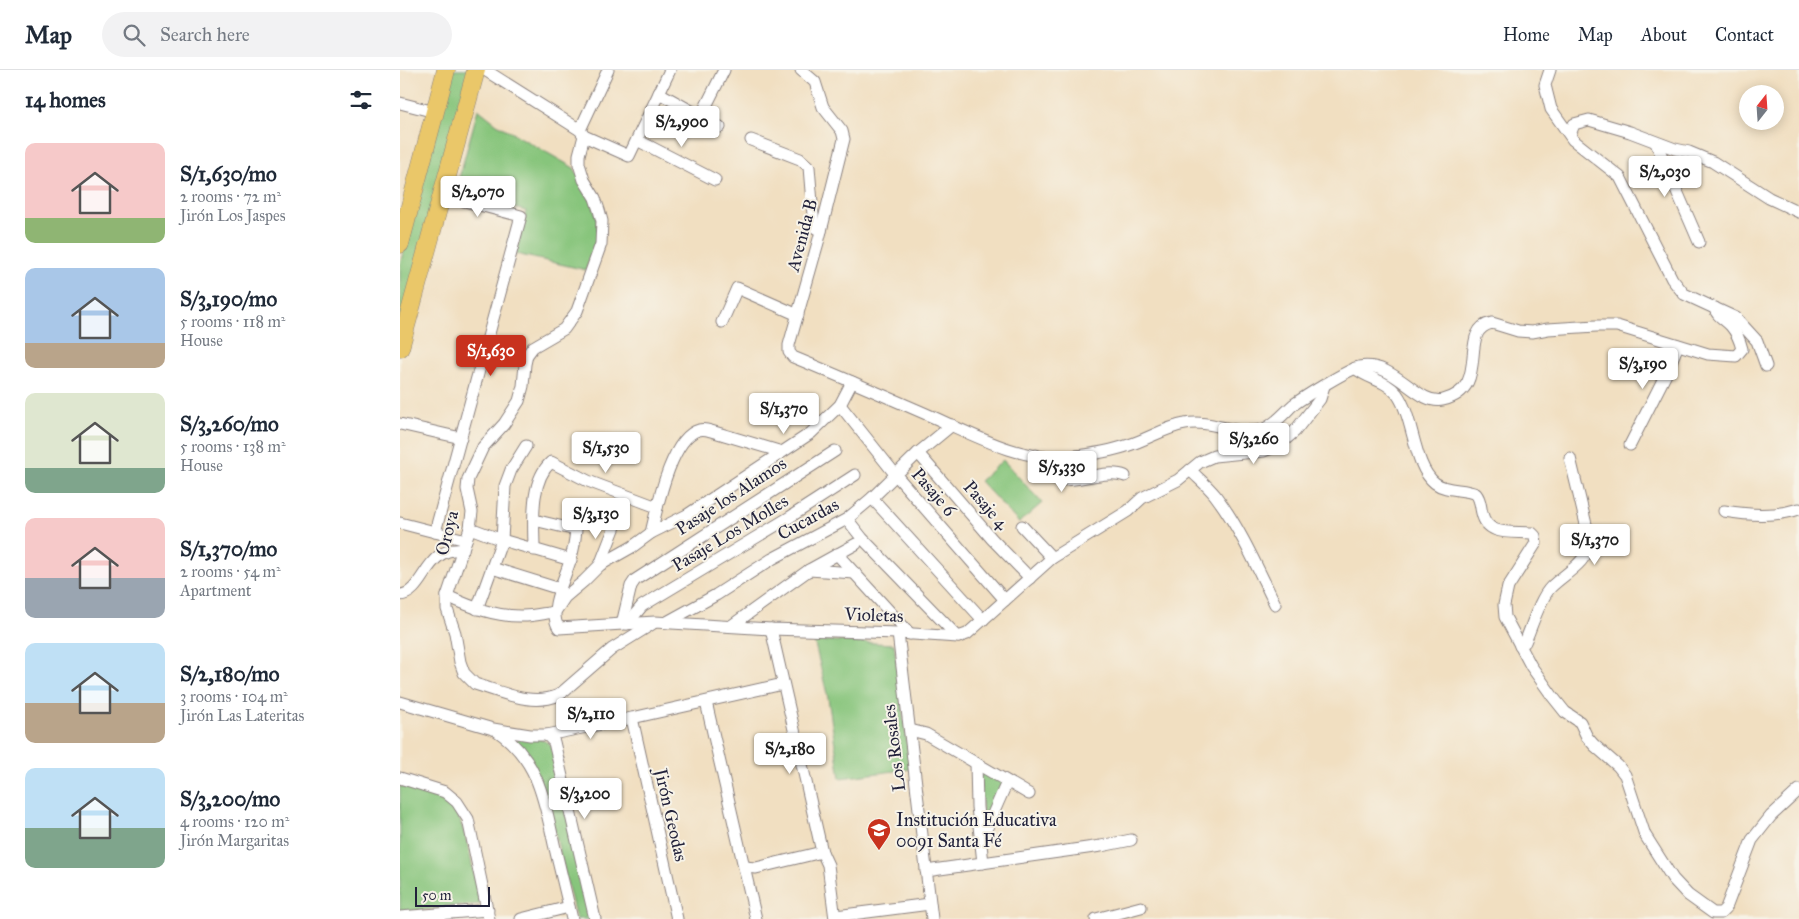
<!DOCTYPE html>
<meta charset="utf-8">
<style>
body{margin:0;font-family:"IM FELL Great Primer",serif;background:#f2f2f3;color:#1f2937;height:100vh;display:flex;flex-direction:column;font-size:19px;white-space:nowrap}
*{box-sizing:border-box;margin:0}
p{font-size:16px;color:#747a83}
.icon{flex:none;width:28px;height:28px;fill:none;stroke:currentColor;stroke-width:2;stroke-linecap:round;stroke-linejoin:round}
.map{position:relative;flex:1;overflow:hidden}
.panel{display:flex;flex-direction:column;background:#fff;width:400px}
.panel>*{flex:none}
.needle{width:32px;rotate:17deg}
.fabs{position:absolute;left:1339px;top:15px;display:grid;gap:10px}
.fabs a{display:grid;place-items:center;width:45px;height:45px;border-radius:50%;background:#fff;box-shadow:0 2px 12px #0003;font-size:25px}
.scale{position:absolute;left:15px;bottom:12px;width:75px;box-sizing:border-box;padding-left:5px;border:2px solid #22223b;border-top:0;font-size:14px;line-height:18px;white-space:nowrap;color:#22223b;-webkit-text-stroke:4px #f7f3e8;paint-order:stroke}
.price{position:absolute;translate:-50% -42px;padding:0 11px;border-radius:5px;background:#fff;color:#222;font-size:16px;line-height:32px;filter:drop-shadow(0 1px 2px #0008)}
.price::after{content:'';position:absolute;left:50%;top:30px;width:15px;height:11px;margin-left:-8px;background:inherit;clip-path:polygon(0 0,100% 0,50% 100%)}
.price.selected{background:#c8321e;color:#fff}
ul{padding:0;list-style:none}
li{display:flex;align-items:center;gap:15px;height:125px;padding:0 25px}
li span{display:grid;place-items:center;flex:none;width:140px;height:100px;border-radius:10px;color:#555}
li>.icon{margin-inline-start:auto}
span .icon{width:60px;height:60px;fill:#fffc;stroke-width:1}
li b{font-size:21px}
h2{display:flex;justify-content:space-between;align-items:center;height:60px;padding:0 25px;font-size:21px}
header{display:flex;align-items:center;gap:30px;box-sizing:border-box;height:70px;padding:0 25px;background:#fff;border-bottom:1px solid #e0e1e3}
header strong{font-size:24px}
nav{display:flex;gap:28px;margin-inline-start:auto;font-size:18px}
.search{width:350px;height:45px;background:#f2f2f3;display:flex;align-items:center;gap:12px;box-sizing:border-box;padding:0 18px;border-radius:28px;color:#747a83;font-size:19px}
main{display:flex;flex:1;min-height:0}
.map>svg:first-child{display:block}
.green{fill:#87c57c;stroke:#54745c}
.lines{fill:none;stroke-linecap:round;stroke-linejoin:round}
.street-casing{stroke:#8a807e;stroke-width:13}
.primary-casing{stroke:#8a807e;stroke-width:19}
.street{stroke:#fff;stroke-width:11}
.primary{stroke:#eac769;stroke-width:18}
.labels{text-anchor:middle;stroke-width:4;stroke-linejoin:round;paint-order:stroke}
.street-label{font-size:18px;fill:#22223b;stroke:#f7f3e8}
.poi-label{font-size:18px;fill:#22223b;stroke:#f7f3e8;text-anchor:start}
</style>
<header>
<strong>Map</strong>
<div class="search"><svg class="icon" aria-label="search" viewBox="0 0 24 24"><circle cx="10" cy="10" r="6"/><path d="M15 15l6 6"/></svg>Search here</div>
<nav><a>Home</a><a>Map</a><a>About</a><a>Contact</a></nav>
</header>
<main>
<section class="panel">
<h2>14 homes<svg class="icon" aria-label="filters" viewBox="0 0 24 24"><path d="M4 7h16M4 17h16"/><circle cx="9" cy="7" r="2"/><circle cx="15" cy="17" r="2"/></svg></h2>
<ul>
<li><span style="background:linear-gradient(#f6c9c9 75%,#8fb573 0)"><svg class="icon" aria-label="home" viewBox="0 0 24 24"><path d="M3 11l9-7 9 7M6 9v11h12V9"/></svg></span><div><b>S/1,630/mo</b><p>2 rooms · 72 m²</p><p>Jirón Los Jaspes</p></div></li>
<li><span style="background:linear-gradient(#a9c7e8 75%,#b9a48a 0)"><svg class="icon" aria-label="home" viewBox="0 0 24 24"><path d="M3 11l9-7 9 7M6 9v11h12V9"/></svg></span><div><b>S/3,190/mo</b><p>5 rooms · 118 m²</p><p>House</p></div></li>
<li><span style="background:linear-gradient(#dfe7d0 75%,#7fa58c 0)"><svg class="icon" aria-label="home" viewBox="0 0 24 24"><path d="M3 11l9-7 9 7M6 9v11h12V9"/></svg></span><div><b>S/3,260/mo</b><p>5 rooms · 138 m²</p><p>House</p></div></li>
<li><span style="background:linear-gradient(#f6c9c9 60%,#9aa5b1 0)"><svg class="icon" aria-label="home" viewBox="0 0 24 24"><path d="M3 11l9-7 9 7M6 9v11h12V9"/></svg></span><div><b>S/1,370/mo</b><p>2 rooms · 54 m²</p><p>Apartment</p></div></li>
<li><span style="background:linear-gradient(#bfe0f5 60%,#b9a48a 0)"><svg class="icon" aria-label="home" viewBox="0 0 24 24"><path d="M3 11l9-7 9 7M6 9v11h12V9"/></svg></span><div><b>S/2,180/mo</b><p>3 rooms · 104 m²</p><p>Jirón Las Lateritas</p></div></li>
<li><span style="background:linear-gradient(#bfe0f5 60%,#7fa58c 0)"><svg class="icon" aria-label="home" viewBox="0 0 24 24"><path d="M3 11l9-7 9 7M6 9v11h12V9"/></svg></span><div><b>S/3,200/mo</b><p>4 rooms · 120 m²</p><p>Jirón Margaritas</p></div></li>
</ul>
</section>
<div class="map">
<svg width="1399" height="849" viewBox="0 0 1399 849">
<rect width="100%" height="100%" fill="#f7f3e8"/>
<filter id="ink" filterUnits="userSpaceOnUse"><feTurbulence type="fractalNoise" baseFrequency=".02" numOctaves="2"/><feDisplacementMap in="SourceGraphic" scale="10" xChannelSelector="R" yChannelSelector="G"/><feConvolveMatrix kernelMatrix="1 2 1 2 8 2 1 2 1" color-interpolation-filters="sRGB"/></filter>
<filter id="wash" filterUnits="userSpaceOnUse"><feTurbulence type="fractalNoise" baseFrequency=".0096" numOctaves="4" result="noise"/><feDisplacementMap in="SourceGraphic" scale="20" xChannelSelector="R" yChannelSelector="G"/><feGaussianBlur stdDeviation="1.12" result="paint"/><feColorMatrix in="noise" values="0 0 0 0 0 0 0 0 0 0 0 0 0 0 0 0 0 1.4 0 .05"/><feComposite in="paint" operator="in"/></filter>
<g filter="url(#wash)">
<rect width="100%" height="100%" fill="#f1dfc1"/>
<!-- green -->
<g class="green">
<path d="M 51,0 L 72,0 L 0,263 L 0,194 Z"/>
<path d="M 78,39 L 97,54 L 174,98 L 189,123 L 196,146 L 198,164 L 186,200 L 116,184 L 126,141 L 55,123 Z"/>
<path d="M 603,390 L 642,433 L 619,453 L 580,411 Z"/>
<path d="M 414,570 L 494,574 L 510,699 L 440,708 L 428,628 Z"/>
<path d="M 119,668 C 130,669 142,667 151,675 L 192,849 L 176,849 L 145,721 L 117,672 Z"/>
<path d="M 579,698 L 603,712 L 584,757 Z"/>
<path d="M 0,716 C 18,719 40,723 53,738 C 66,753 75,812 80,834 L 0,842 Z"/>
</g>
</g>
<g filter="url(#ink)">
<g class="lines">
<!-- street casing -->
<g class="street-casing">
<g id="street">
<path d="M 85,0 L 180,60 L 184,66 L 229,86 L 270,0"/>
<path d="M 401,0 L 415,12 L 423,37 L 442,61 L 444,69 L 419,169 L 389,275 L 389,282 L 393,287 C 437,305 480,324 524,343 C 566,361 621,393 669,387 C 687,385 712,381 729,375 C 748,369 766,357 785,354 C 812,349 835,366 861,360 C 873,357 884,343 893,335 C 904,327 947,300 959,297 C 995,290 1017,336 1043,330 C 1093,318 1056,260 1092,253 L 1118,261 L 1132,262 L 1148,259 L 1196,256 L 1217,256 L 1308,284 L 1336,286 L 1342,279 C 1340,271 1337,263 1331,256 C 1326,250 1316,246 1315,238"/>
<path d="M 1150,0 L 1145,15 L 1151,39 L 1173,70 L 1220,107 L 1272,209 L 1284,224 L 1336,248 L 1357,271 L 1366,296"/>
<path d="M 259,23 L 320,57"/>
<path d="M 0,33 L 35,42"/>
<path d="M 300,48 L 324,0"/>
<path d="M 180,60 L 208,0"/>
<path d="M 1170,65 L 1174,54 L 1189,50 L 1230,62 L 1275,79 L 1289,82 L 1313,92 L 1369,128 L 1399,142"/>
<path d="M 184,66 L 179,85 L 179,94 L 184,110 L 195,128 L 199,140 L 202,151 L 201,174 L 177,241 L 164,259 L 133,277 L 127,285 L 125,294 L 123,316 L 119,331 L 104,354 L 83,377 L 68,409 L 67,419 L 72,442 L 70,458 L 47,526 L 47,539 L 55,563 L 60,592 L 64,603 L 75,614 C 103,622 131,637 159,625 L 212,579 L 252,554"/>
<path d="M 237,70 L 315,110"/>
<path d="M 351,70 L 400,89 L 409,97 L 414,157 L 421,161"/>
<path d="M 1256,73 L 1299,172"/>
<path d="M 322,252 L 337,218 L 398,245"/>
<path d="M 955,298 C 968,309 986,310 997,324 C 1014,347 1013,396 1035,413 C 1047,422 1063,418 1076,424 C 1081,430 1080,436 1082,443 C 1087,467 1112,461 1132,463 L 1135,466 L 1136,473 L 1108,517 L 1104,535 L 1105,547 L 1131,596 L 1153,627 L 1165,642 L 1180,652 L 1187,667 L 1194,675 L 1218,696 L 1225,705 L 1245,765 L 1273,809 L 1288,825 L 1313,843 L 1321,843 L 1326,838 L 1352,770 L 1371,746 L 1399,720"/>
<path d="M 440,335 L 495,404 L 605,530"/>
<path d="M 0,354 L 61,368"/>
<path d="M 1230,375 L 1266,304 L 1278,275"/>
<path d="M 518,383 L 592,469 L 630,508"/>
<path d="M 636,385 C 638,390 638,396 641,400 C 655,424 702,396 725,406"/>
<path d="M 790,400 C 798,408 808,416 815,425 C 840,458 857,497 875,534"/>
<path d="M 472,428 L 583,550"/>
<path d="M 1324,441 C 1349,445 1374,447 1399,439"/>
<path d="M 447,449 L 462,468 L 558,567"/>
<path d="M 134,450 L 176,460 C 175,470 173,482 170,491 C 165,508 147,542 159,558 L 255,552 L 371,559 L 498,563 L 558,567 L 567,564 L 652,488 L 728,441 L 742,428 L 778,410 L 800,392 L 814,386 L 864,381 L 879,375 L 895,361 L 920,329 L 924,316"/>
<path d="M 0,453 L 66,470"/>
<path d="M 622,456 L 652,488"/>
<path d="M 70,458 L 102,470 L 171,490"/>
<path d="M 35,462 L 121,146 L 42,125"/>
<path d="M 251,463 C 257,438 271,367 299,360 C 302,359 308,360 311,361 L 382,382"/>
<path d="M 134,480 C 134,453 129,412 151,392 L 188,411 L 257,437"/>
<path d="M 437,484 L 510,564"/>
<path d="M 200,495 L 216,454"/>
<path d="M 92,498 L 160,519"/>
<path d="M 409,500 L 455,503"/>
<path d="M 0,525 C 25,523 25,475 63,480"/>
<path d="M 47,526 C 71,537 96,547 123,546 C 134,546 145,543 155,542 L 165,527 L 184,511 L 200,495 L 232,477 L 251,463 L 287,445 L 411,363 L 440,335 L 452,312"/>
<path d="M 77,539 L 102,470 L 105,416 L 111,400 L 126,376"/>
<path d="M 267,552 L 316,525 L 372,489 L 447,449 L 472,428 L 518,383 L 552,355"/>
<path d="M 222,554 L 231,516 L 235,510 L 435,381"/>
<path d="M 227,554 L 242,536 L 390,447 L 455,405"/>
<path d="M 331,556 L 409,500 L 456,474"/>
<path d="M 371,559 L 422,782 L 428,795 L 435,849"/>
<path d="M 498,563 L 532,849"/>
<path d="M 1120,576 L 1125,572 C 1132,556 1140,528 1151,517 C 1165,503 1188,493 1190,471 L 1170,388"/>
<path d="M 0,632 L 93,659 L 130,665 L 147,665 L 232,648 L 383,614"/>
<path d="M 306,632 L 356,849"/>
<path d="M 232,648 L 277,849"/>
<path d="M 510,660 L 526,664 L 629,724"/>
<path d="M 97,661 C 138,689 144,729 154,774 C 160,799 166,824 172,849"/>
<path d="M 147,665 L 154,672 L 195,849"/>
<path d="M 576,693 L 577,737 L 583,793"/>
<path d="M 0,708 L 45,722 L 57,732 L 68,749 L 89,849"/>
<path d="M 582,769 L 607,712"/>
<path d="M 344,797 L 356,798 L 422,782"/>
<path d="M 526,801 L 701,776 L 731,770"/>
<path d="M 436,846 L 530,834"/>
<path d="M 0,847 L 88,840"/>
<path d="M 121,849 L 169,837"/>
<path d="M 696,849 L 741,837"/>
</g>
</g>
<!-- primary casing -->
<g class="primary-casing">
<g id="primary">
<path d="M 0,174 L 46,0"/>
<path d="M 0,278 L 76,0"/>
</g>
</g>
<!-- street -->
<use href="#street" class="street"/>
<!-- primary -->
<use href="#primary" class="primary"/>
</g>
</g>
<!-- icons -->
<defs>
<g id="school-pin" transform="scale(1.25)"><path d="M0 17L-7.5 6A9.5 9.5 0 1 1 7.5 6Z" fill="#c8321e" stroke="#f7f3e8"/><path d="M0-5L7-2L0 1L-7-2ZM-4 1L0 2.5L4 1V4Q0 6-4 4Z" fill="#fff"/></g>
</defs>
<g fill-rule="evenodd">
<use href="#school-pin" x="479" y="760"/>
</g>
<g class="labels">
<!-- street labels -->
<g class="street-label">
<text transform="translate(402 165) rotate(-75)" y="6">Avenida B</text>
<text transform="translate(534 422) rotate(49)" y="6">Pasaje 6</text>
<text transform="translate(331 426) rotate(-33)" y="6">Pasaje los Alamos</text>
<text transform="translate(586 435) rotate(49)" y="6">Pasaje 4</text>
<text transform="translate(408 449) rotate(-29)" y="6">Cucardas</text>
<text transform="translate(47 463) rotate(-76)" y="6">Oroya</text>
<text transform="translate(330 463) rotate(-31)" y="6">Pasaje Los Molles</text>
<text transform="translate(474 545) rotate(2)" y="6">Violetas</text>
<text transform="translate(494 678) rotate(-97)" y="6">Los Rosales</text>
<text transform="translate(271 745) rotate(77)" y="6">Jirón Geodas</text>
</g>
<!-- poi labels -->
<g class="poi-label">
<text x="496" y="756">Institución Educativa<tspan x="496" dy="21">0091 Santa Fé</tspan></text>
</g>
</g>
</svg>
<div class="fabs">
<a><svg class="needle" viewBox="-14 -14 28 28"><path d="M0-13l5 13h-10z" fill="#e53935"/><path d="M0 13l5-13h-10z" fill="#747a83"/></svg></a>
</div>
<div class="scale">50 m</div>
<b class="price" style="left:282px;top:78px">S/2,900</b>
<b class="price" style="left:1265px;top:128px">S/2,030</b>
<b class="price" style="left:78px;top:148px">S/2,070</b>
<b class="price selected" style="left:91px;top:307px">S/1,630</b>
<b class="price" style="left:1243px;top:320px">S/3,190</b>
<b class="price" style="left:384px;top:365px">S/1,370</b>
<b class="price" style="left:854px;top:395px">S/3,260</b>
<b class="price" style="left:206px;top:404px">S/1,530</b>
<b class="price" style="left:662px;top:423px">S/5,330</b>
<b class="price" style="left:196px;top:470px">S/3,130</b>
<b class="price" style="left:1195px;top:496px">S/1,370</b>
<b class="price" style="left:191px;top:670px">S/2,110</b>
<b class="price" style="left:390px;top:705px">S/2,180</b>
<b class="price" style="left:185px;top:750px">S/3,200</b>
</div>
</main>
